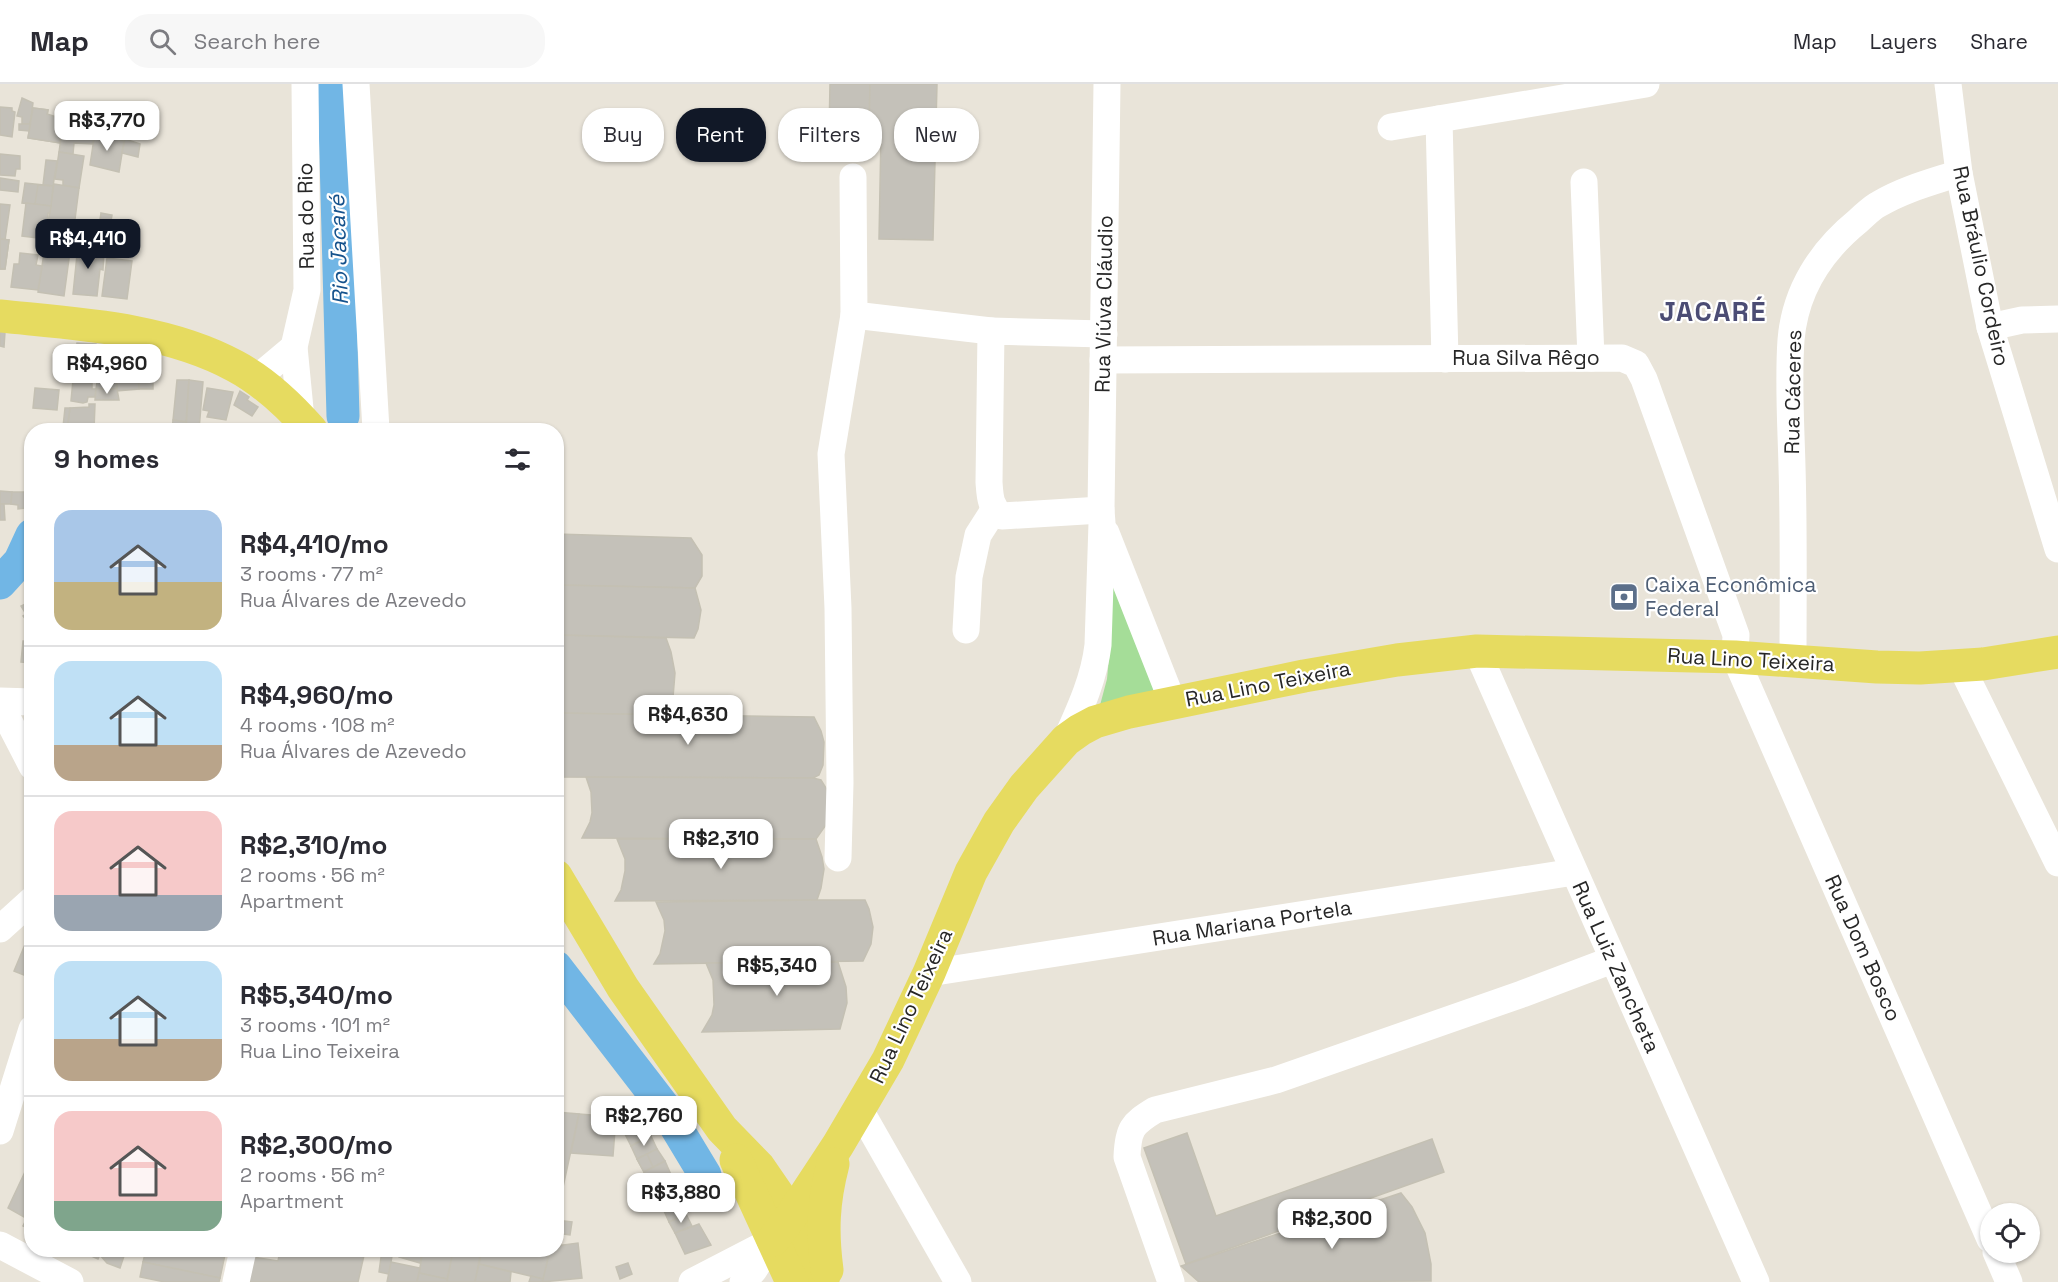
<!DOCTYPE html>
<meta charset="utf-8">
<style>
body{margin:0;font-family:"Space Grotesk",sans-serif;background:#f7f7f7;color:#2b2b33;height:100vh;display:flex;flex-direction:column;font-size:22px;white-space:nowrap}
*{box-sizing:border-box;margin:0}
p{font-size:20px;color:#7c7c81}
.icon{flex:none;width:33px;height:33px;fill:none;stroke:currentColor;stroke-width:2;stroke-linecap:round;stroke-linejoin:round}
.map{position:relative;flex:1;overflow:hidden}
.side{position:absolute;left:24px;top:339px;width:540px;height:834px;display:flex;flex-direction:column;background:#fff;border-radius:24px;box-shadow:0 2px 4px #0004}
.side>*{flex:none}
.banner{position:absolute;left:582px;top:24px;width:570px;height:54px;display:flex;gap:12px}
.tools{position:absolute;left:1980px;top:1119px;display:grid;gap:12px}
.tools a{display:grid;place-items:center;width:60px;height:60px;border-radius:50%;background:#fff;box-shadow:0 2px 4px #0004;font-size:30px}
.price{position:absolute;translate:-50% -51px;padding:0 14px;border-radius:12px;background:#fff;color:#222;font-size:20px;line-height:39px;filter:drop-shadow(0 2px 3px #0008)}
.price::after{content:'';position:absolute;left:50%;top:36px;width:18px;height:14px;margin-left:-9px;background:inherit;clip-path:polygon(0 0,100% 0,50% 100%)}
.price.current{background:#111827;color:#fff}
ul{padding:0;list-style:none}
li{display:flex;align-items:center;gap:18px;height:150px;padding:0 30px}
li+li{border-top:2px solid #e1e1e2}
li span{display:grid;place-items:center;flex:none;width:168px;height:120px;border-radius:18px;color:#555}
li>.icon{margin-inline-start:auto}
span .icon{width:72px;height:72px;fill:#fffc;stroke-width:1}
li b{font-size:26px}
h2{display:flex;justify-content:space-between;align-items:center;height:72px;padding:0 30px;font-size:26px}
.chip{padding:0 21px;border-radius:24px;background:#fff;box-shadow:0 2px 4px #0004;font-size:21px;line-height:54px}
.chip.current{background:#111827;color:#fff}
header{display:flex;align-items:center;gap:36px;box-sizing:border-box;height:84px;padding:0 30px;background:#fff;border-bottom:2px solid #e1e1e2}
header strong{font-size:28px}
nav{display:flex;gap:33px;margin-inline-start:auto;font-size:21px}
.search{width:420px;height:54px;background:#f7f7f7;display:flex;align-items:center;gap:15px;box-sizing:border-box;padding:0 21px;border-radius:24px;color:#7c7c81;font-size:22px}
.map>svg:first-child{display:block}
.green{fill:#a5dd98}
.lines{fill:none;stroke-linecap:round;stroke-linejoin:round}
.river{stroke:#71b6e5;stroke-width:33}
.building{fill:#c4c1b9;stroke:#c4c0b3;stroke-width:1.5}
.minor{stroke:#fff;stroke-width:27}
.major{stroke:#e6db60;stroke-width:33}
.labels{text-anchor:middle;stroke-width:4.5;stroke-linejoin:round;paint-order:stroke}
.street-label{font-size:21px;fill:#272727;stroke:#fff}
.service-label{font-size:21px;fill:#4e5e75;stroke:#fff;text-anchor:start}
.water-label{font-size:22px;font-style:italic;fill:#15528c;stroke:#fff}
.district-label{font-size:27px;font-weight:bold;letter-spacing:1.5px;fill:#4b4c74;stroke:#fff}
</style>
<header>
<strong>Map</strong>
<div class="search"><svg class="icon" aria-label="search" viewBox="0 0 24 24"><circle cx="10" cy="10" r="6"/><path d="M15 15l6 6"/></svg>Search here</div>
<nav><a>Map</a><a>Layers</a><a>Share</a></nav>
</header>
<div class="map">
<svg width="2058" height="1198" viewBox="0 0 2058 1198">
<rect width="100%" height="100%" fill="#e9e4d9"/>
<!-- green -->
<path class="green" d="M 1108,487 L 1156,610 L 1099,625 L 1107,595 L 1109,574 Z"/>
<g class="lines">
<!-- river -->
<g class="river">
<path d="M 334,0 L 343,332"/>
<path d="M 0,499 L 20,477 L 32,451"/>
<path d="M 556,883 L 664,1023 L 705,1091"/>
</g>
</g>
<!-- building -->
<g class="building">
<path d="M 830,0 L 870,0 L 869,50 L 829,49 Z"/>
<path d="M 870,0 L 937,0 L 933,156 L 879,155 L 881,50 L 869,50 Z"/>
<path d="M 22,14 L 33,19 L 30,40 L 22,40 L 22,33 L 17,32 Z"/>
<path d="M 0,23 L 12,24 L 12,27 L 15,28 L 12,53 L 0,51 Z"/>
<path d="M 33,24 L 48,26 L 46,40 L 62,42 L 60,59 L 28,54 Z"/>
<path d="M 33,24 L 48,26 L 47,30 L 63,35 L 60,59 L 28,54 Z"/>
<path d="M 64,33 L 96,46 L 93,60 L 74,59 L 73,70 L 59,68 Z"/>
<path d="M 19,40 L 30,40 L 29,47 L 19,46 Z"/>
<path d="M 95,48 L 124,57 L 119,88 L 90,81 Z"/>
<path d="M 125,55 L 140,60 L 138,73 L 122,69 Z"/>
<path d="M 59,68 L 84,72 L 79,104 L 63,101 L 63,96 L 55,95 Z"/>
<path d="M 0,70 L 20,72 L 20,85 L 16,85 L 15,92 L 0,91 Z"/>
<path d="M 46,76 L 57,77 L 53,102 L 43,101 Z"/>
<path d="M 0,94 L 19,97 L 18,108 L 0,106 Z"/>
<path d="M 25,99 L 53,102 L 51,122 L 22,119 Z"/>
<path d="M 54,100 L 79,104 L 74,143 L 48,139 Z"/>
<path d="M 38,101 L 53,102 L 51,122 L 35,120 Z"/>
<path d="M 26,119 L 51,122 L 50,129 L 48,129 L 46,155 L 22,152 Z"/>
<path d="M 0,120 L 10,121 L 5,156 L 0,155 Z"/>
<path d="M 101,129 L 112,131 L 107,159 L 97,157 Z"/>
<path d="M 47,150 L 61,152 L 60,158 L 46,156 Z"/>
<path d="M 0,155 L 9,156 L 5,185 L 0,185 Z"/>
<path d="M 0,155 L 9,156 L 5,185 L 0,185 Z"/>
<path d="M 46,156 L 71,160 L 64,212 L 38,208 Z"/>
<path d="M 78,161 L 104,164 L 103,186 L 100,185 L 97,212 L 73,210 Z"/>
<path d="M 20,169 L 38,171 L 36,181 L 42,182 L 38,206 L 11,203 L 14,180 L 19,180 Z"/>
<path d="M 107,174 L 132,177 L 127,215 L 102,212 Z"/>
<path d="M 0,247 L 5,248 L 4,263 L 0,262 Z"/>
<path d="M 77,259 L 96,260 L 97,265 L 99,265 L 97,286 L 94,289 L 74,288 Z"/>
<path d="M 138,285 L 139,305 L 117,307 L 116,287 Z"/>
<path d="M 116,287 L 117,305 L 96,305 L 97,298 L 100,298 L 100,288 Z"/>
<path d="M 153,289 L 153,305 L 139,305 L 138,290 Z"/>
<path d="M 73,296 L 92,299 L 92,305 L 96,305 L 95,313 L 88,313 L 87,318 L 83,319 L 71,317 Z"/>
<path d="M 177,296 L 189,296 L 186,338 L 173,336 Z"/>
<path d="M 189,296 L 203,298 L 199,346 L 186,346 Z"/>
<path d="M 35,304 L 59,306 L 57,326 L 33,324 Z"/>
<path d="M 207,304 L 233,308 L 226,336 L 207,333 L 209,327 L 203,326 Z"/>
<path d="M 96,305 L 117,305 L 119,316 L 95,316 Z"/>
<path d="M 240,307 L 249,313 L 247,316 L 258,323 L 252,332 L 234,321 Z"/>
<path d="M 89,320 L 95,320 L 94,346 L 67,346 L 70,324 L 89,323 Z"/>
<path d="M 65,324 L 70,324 L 67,344 L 63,343 Z"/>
<path d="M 173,336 L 186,338 L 186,346 L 172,346 Z"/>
<path d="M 0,407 L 12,408 L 11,420 L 0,420 Z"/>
<path d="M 12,408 L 26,408 L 26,424 L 18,425 L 18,421 L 11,420 Z"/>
<path d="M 0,420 L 4,420 L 5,436 L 0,436 Z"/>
<path d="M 556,450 L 691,454 L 702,471 L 702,492 L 695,504 L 556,501 Z"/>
<path d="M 556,501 L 695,504 L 701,526 L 698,545 L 694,554 L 556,551 Z"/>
<path d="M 32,517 L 32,538 L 30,541 L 23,532 L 26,530 L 21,522 Z"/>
<path d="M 556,551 L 666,554 L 671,568 L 675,589 L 673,613 L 666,631 L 556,629 Z"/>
<path d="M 23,557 L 32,558 L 32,579 L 21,578 Z"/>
<path d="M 556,629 L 814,633 L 821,647 L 824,658 L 823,681 L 819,691 L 813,694 L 556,693 L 556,674 L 559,659 Z"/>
<path d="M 586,693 L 813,694 L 821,696 L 826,704 L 829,713 L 828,738 L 816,755 L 582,754 L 590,738 L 592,729 L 591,708 Z"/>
<path d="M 617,755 L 816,755 L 822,773 L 824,785 L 821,804 L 817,816 L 615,817 L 621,806 L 625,787 L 625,775 Z"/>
<path d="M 817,816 L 865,816 L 869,825 L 873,843 L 871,860 L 863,877 L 654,880 L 660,870 L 665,847 L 664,836 L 656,818 Z"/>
<path d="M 29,851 L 32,853 L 32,873 L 24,891 L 14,887 Z"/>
<path d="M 838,878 L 846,903 L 847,919 L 840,945 L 702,948 L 712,931 L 714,921 L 713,896 L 706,879 Z"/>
<path d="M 629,1017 L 634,1024 L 617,1036 L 614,1029 Z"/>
<path d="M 556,1028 L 579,1030 L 556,1135 Z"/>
<path d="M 579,1030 L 616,1033 L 613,1072 L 571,1069 Z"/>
<path d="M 626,1030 L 629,1036 L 620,1041 L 617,1036 Z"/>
<path d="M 637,1031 L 643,1041 L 625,1050 L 620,1041 Z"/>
<path d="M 643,1041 L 649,1052 L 631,1062 L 625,1050 Z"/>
<path d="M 1187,1049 L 1216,1132 L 1432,1055 L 1444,1088 L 1186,1180 L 1144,1064 Z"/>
<path d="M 651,1052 L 657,1065 L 637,1075 L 631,1062 Z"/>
<path d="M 657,1065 L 665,1077 L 644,1088 L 637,1075 Z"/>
<path d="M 647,1070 L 653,1083 L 644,1088 L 637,1075 Z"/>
<path d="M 32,1073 L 32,1116 L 24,1133 L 8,1124 Z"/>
<path d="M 665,1077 L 672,1093 L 652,1105 L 644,1088 Z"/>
<path d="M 672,1093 L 679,1107 L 669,1113 L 661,1099 Z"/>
<path d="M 682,1106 L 687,1116 L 664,1127 L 659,1119 Z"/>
<path d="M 1401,1109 L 1412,1123 L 1425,1149 L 1431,1180 L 1431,1197 L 1199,1198 L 1181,1182 Z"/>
<path d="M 682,1119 L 686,1130 L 669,1138 L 664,1127 Z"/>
<path d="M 32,1124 L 32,1146 L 23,1142 Z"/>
<path d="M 686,1130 L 692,1142 L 675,1149 L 669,1138 Z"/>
<path d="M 556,1136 L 572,1138 L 570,1151 L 556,1149 Z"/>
<path d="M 699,1140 L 711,1161 L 685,1170 L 675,1149 Z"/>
<path d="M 578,1159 L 582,1194 L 542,1198 L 550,1166 L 556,1166 L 556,1162 Z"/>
<path d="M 78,1166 L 102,1166 L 98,1175 Z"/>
<path d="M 102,1166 L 126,1166 L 120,1184 L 107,1179 L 100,1171 Z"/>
<path d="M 146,1166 L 226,1166 L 220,1194 L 143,1178 Z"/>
<path d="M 272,1166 L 356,1166 L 365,1167 L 358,1198 L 247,1198 L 253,1173 L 278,1177 L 280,1167 Z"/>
<path d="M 382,1166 L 393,1166 L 389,1190 L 379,1188 Z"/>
<path d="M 401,1166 L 423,1166 L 420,1179 L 399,1173 Z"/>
<path d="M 423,1166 L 454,1166 L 447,1195 L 419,1189 Z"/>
<path d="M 482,1166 L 550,1166 L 543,1195 L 479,1180 Z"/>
<path d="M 453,1167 L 480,1172 L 475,1198 L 447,1198 Z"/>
<path d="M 143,1178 L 220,1194 L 219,1198 L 165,1198 L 140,1193 Z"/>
<path d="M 391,1178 L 420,1184 L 417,1198 L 387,1198 Z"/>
<path d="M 628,1179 L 632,1190 L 620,1195 L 616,1183 Z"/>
<path d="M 479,1180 L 511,1188 L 510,1198 L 475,1198 Z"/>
<path d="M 419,1189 L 447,1195 L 447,1198 L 417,1198 Z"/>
<path d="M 531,1192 L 543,1195 L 542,1198 L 529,1198 Z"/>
</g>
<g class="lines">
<!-- minor -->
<g class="minor">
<path d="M 356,0 L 376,346"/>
<path d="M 1948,0 L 1959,89 L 1990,243 L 2058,465"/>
<path d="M 1439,35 L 1445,275"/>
<path d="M 1391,43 L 1646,0"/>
<path d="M 853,93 L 854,231"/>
<path d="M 1584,98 L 1591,274"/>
<path d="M 1990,243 L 2022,236 L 2058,235"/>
<path d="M 1103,276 L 1622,274 L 1636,280 L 1644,295 L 1736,551 L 1735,573 L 1990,1155"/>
<path d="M 256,295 L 294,263"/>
<path d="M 301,335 L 294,263 L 307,206 L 305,0"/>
<path d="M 1101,426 L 1002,432 C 990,423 990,412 989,398 L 991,247 L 1104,250"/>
<path d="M 1106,449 L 1173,619"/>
<path d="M 966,546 L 969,493 L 978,451 L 994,426"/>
<path d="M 1477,567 L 1756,1198"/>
<path d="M 1793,578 C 1793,513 1794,448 1792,383 C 1791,341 1788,298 1791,256 C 1795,207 1821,167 1858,137 C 1865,131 1871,124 1879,120 C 1904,105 1932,98 1959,89"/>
<path d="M 1961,582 L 2058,779"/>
<path d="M 0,617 L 32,618"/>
<path d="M 0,620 L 32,682"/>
<path d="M 1066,656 C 1080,625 1094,595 1098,561 L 1102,439 L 1101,426 L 1107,0"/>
<path d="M 838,774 L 840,699 L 838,524 L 831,370 L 854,231 L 991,247"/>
<path d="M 0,845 L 32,816"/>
<path d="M 929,889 L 1574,788"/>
<path d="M 860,1026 L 958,1198"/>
<path d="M 0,1047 L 32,945"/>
<path d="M 0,1161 L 70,1198"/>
<path d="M 1996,1168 L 2009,1198"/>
<path d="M 236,1198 L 243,1166"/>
<path d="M 692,1198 L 773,1156"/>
<path d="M 743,1198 L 754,1186 L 772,1157"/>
<path d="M 1171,1198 L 1127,1073 C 1128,1045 1132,1040 1155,1026 L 1276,996 L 1522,910 L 1612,876"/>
</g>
<!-- major -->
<g class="major">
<path d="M 0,232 C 78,240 165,244 235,282 C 265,298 289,321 311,346"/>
<path d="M 556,792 L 623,904 L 722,1045 L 759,1083 L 792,1131 L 823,1198"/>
<path d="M 736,1076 L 792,1198"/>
<path d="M 773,1156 L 792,1131 L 838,1061 L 888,976 L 929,889 L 971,788 L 999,738 L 1024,703 L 1066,656 L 1080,646 L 1095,638 L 1129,628 L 1304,592 L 1397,576 L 1477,567 L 1735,573 L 1877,583 L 1920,584 L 1983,580 L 2058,568"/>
<path d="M 827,1186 C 822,1148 823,1118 833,1080"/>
</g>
</g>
<!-- icons -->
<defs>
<g id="bank-square" transform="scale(1.5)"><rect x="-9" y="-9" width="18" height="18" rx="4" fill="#5c6f8a" stroke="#fff"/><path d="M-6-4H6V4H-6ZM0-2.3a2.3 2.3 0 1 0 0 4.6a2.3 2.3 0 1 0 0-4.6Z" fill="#fff"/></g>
</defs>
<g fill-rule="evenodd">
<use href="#bank-square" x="1624" y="513"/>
</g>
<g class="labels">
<!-- street labels -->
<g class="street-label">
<text transform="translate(306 132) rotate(-91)" y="7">Rua do Rio</text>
<text transform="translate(1981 182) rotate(78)" y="7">Rua Bráulio Cordeiro</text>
<text transform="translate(1104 220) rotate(-89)" y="7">Rua Viúva Cláudio</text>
<text x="1526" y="281">Rua Silva Rêgo</text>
<text transform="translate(1793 308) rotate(-89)" y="7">Rua Cáceres</text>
<text transform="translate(1751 576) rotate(3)" y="7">Rua Lino Teixeira</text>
<text transform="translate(1268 600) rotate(-11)" y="7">Rua Lino Teixeira</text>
<text transform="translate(1252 839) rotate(-9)" y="7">Rua Mariana Portela</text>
<text transform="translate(1863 864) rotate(66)" y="7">Rua Dom Bosco</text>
<text transform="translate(1616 883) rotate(66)" y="7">Rua Luiz Zancheta</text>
<text transform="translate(911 922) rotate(-65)" y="7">Rua Lino Teixeira</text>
</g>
<!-- service labels -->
<g class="service-label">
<text x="1645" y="508">Caixa Econômica<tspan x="1645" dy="24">Federal</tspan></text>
</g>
<!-- water labels -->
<g class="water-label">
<text transform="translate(338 166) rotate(-92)" y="8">Rio Jacaré</text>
</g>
<!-- district labels -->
<g class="district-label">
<text x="1713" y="237">JACARÉ</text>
</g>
</g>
</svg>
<div class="tools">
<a><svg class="icon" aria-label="locate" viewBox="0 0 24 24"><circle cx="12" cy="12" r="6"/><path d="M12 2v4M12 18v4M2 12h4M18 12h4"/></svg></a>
</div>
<b class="price" style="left:107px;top:68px">R$3,770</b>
<b class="price current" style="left:88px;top:186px">R$4,410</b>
<b class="price" style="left:107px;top:311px">R$4,960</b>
<b class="price" style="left:688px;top:662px">R$4,630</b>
<b class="price" style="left:721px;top:786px">R$2,310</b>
<b class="price" style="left:777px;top:913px">R$5,340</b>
<b class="price" style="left:644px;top:1063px">R$2,760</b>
<b class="price" style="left:681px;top:1140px">R$3,880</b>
<b class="price" style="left:1332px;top:1166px">R$2,300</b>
<div class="banner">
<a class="chip">Buy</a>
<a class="chip current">Rent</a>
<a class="chip">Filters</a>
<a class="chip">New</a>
</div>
<section class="side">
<h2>9 homes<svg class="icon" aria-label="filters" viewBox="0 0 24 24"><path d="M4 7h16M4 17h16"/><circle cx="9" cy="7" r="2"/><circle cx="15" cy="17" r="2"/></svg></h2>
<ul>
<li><span style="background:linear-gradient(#a9c7e8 60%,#c2b280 0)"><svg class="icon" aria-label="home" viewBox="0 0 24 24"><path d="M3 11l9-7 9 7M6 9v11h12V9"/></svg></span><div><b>R$4,410/mo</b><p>3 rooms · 77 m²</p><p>Rua Álvares de Azevedo</p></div></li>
<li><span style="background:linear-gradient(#bfe0f5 70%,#b9a48a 0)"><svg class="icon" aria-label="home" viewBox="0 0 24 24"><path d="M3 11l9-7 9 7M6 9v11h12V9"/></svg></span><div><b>R$4,960/mo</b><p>4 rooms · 108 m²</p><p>Rua Álvares de Azevedo</p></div></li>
<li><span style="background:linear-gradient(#f6c9c9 70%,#9aa5b1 0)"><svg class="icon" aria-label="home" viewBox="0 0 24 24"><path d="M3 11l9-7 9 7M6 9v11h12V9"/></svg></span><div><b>R$2,310/mo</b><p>2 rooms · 56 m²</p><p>Apartment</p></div></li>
<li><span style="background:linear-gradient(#bfe0f5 65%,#b9a48a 0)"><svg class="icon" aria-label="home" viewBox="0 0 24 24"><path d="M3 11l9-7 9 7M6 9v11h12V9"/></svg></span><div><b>R$5,340/mo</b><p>3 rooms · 101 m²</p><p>Rua Lino Teixeira</p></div></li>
<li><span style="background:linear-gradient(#f6c9c9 75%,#7fa58c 0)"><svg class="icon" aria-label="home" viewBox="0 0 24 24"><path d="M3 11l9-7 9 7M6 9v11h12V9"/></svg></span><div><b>R$2,300/mo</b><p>2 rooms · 56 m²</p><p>Apartment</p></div></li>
</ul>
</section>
</div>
